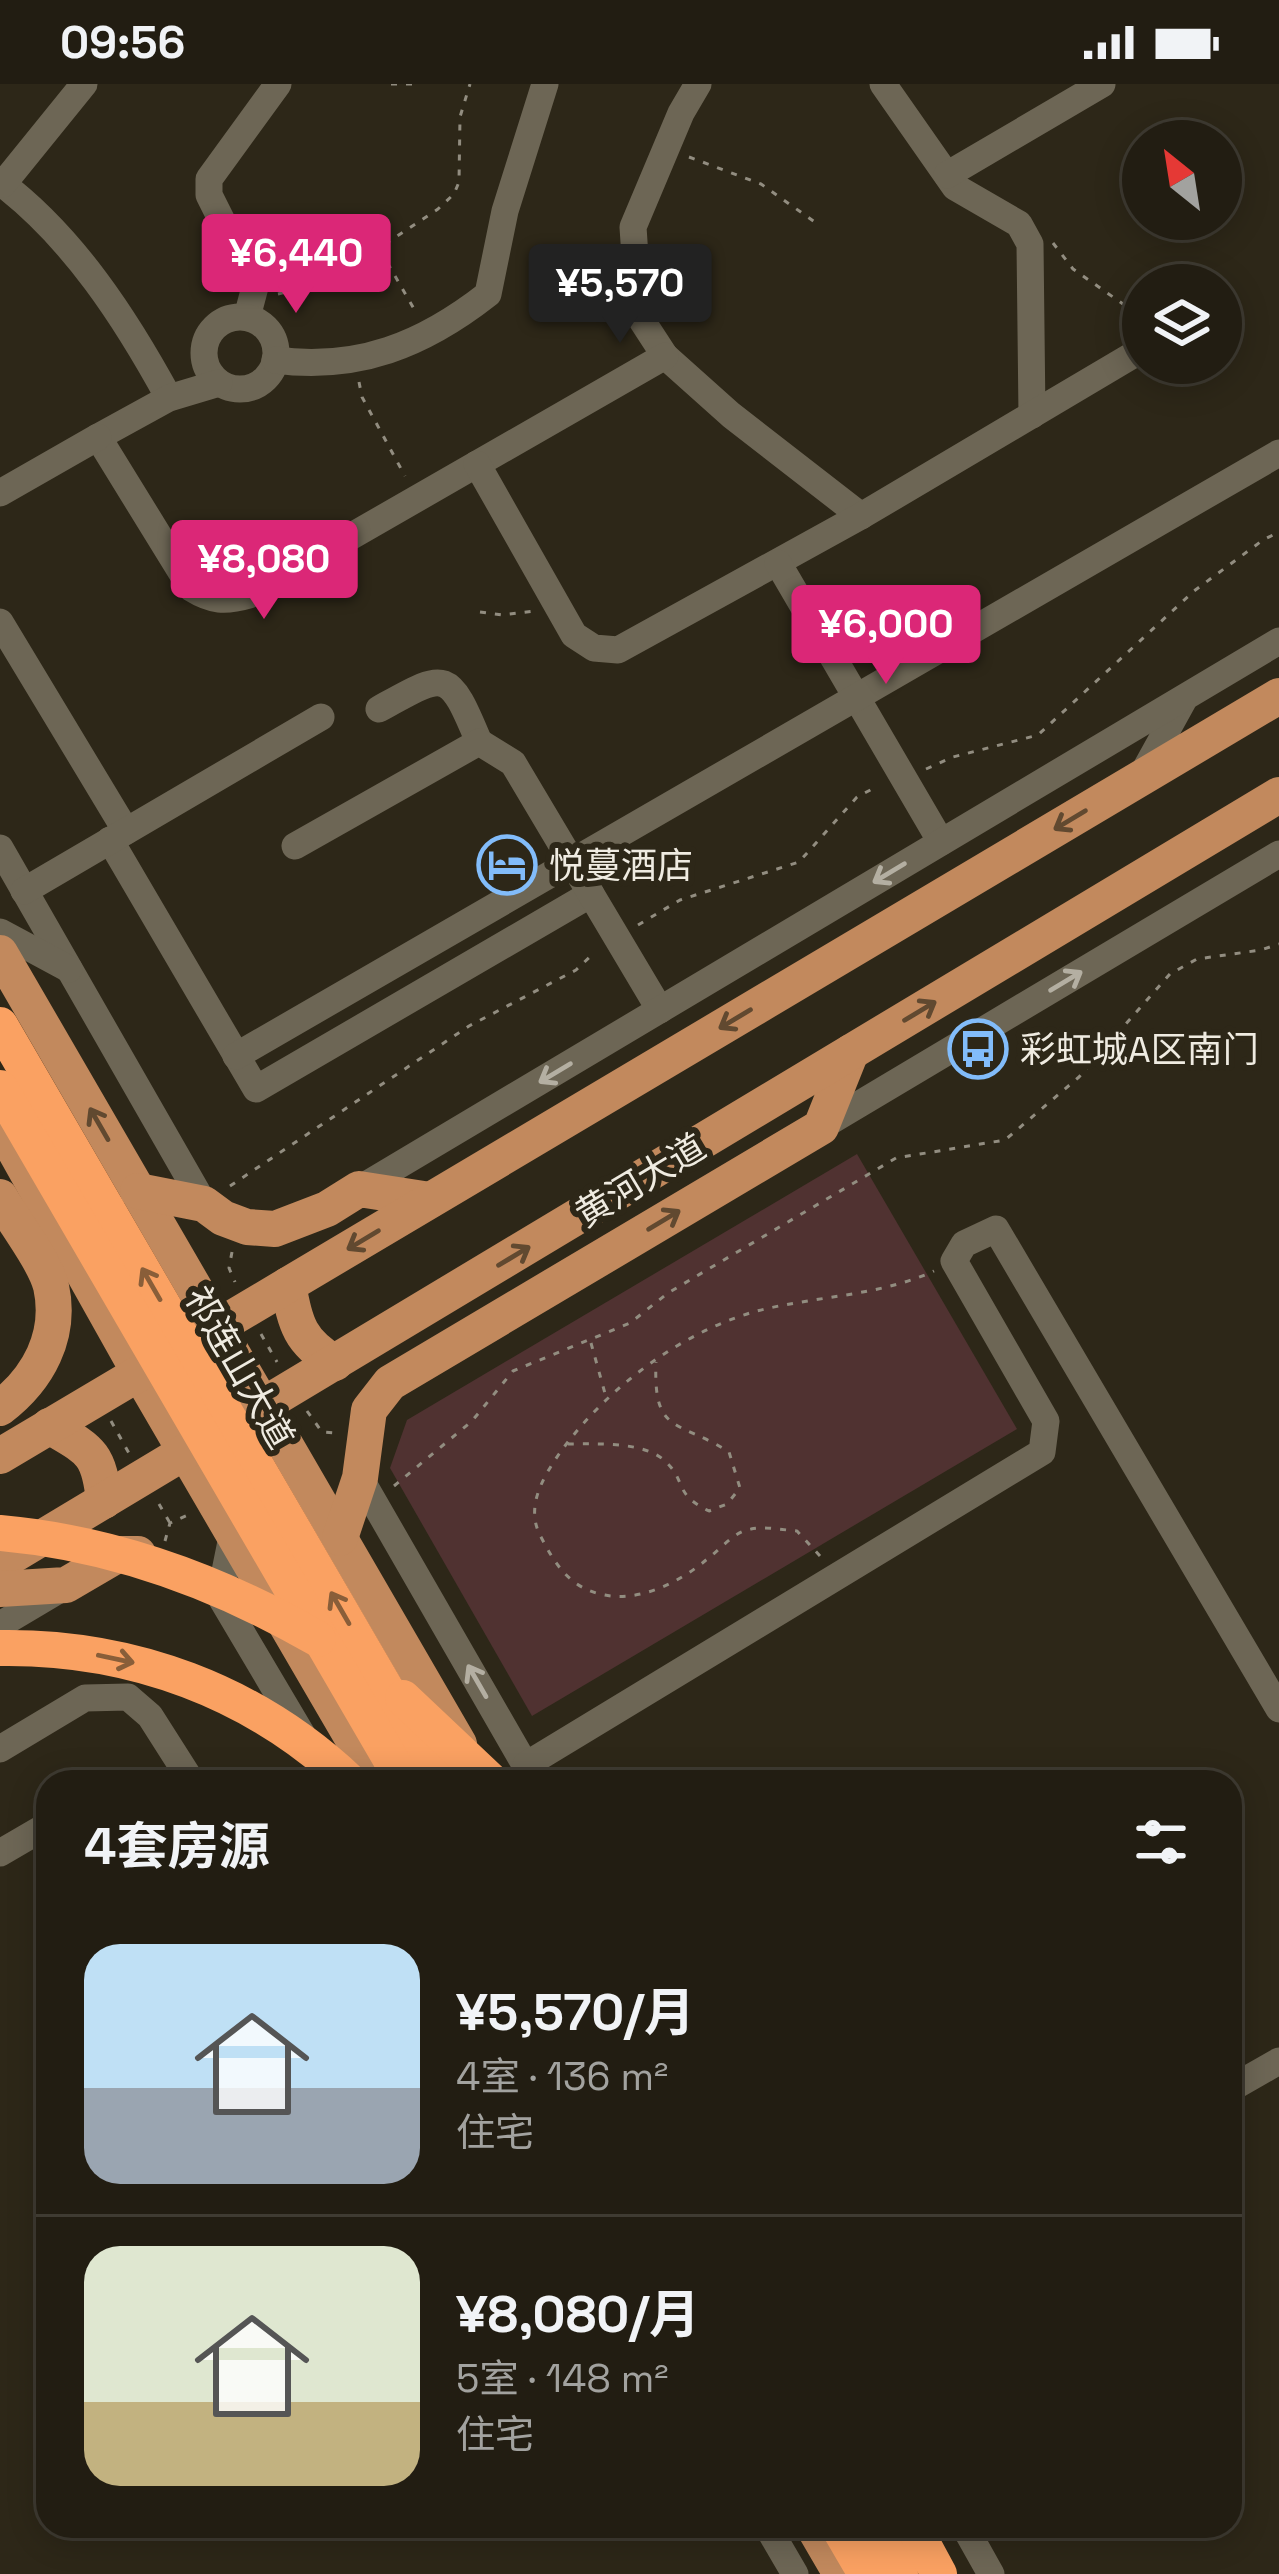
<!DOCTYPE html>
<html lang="zh">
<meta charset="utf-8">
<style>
body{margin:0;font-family:"Space Grotesk","Noto Sans SC",sans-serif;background:#2a261b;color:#f1f3f6;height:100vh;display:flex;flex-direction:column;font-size:45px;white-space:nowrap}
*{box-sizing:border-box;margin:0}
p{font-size:39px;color:#a2a29f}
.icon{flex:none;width:66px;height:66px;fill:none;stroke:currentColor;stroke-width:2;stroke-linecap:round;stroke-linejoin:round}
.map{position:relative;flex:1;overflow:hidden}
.details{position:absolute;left:36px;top:1686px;width:1206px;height:768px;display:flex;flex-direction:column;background:#221d12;border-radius:36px;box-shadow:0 6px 30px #0003,0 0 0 3px #3f3b32}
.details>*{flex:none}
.needle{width:78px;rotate:330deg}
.tools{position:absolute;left:1122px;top:36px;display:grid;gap:24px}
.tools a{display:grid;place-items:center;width:120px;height:120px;border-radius:50%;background:#221d12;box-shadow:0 6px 30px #0003,0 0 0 3px #3f3b32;font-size:60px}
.price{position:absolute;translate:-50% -102px;padding:0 27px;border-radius:12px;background:#db2777;color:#fff;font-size:39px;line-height:78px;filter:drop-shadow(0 3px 6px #0008)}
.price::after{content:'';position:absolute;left:50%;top:72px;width:36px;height:27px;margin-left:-18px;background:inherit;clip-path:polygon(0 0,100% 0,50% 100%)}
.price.selected{background:#222;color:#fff}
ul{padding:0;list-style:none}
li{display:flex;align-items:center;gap:36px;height:300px;padding:0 48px}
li+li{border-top:3px solid #3f3b32}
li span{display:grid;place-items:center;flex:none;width:336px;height:240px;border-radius:36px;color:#555}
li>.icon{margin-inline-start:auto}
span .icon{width:144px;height:144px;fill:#fffc;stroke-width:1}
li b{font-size:51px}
h2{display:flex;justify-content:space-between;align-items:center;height:144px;padding:0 48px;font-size:51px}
.status{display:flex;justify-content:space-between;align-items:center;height:84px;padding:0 60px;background:#221d12;direction:ltr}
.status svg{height:33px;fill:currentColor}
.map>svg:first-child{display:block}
.green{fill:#503231}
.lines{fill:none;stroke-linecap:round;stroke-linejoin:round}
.path{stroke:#928d80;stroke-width:3;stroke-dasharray:6 9;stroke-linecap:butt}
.minor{stroke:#6d6655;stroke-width:27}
.major{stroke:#c2895d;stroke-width:36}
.highway{stroke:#faa162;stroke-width:36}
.oneway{stroke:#614930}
.oneway2{stroke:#b4afa2}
.oneway3{stroke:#895e39}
.labels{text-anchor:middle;stroke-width:12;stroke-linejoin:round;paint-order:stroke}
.poi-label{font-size:36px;fill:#efebe1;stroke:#2d2718;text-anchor:start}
.street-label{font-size:36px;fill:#efebe1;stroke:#2d2718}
</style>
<div class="status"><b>09:56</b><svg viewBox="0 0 49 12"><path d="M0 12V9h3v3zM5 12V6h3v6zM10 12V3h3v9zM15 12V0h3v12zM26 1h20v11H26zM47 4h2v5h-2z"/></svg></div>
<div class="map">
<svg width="1279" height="2490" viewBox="0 0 1279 2490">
<rect width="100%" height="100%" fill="#2d2718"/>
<!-- green -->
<path class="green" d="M 857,1070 L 1017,1345 L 532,1632 L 390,1384 L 407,1336 Z"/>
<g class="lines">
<!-- path -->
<g class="path">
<path d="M 391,0 L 419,0"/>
<path d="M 689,73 L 761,100 L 819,141"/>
<path d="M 1053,159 L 1073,185 L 1143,234"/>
<path d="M 380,166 L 417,230"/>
<path d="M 278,210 L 326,199 L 438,125 L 454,110 L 459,98 L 460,33 L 470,0"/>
<path d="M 359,298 L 362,313 L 405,392"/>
<path d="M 480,528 L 502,531 L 534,527"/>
<path d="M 926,685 L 953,673 L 1038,651 L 1194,507 L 1263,456 L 1279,448"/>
<path d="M 638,841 L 680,816 L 799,778 L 857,713 L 878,702"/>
<path d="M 230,1102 L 469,942 L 576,886 L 595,868"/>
<path d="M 232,1168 L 229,1184 L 235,1198"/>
<path d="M 261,1250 L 277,1278"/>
<path d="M 591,1259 L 606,1313"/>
<path d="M 307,1327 L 322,1348 L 334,1349"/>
<path d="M 111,1337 L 130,1371"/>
<path d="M 568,1360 C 595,1360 644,1357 665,1377 C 687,1397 673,1410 709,1427 L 727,1420 L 740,1404 L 729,1368 C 678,1335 653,1352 656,1278"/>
<path d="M 394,1402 L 472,1337 L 513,1287 L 630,1239 L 668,1209 L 896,1074 L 1005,1056 L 1079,993 L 1170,890 L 1197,875 L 1261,866 L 1279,860"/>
<path d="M 159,1420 L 170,1439"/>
<path d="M 165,1457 L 170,1439 L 188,1431"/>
<path d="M 820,1472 L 797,1447 C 783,1446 764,1442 751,1445 C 733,1448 720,1466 706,1476 C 680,1498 640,1518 605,1511 C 571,1505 556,1482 541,1453 C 525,1424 542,1395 559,1370 C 606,1304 685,1244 765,1225 C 821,1212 882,1211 934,1187"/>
</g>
<!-- minor -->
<g class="minor">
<path d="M 698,0 L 681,29 L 633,143 L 639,232 L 665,272 L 731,331 L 861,432"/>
<path d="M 883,0 L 955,103 L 1019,140 L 1030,160 L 1032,331"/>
<path d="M 947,91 L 1102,0"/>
<path d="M 0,98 C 73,153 126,235 169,314"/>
<path d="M 3,100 L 84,0"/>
<path d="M 247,233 L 255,203 L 209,111 L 209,95 L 278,0"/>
<circle cx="240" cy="269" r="36"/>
<path d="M 275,276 C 358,287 423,261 488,210 L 505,127 L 545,0"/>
<path d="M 219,299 L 169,314 L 98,353 L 191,504 C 212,517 225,518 249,511 L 665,272"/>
<path d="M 477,380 L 574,551 L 594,564 L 618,566 L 861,432 L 1143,265"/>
<path d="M 0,409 L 98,353"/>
<path d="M 778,479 L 941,758"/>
<path d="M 0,538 L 126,747"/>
<path d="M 379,625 C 446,588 448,583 479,658"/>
<path d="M 1141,693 L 1183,617"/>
<path d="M 110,756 L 256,1005 L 591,810"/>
<path d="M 295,762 L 479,658 L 513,679 L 660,926"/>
<path d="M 0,764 L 204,1120"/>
<path d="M 24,807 L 321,633"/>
<path d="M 0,848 L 69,885"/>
<path d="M 236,972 L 1279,369"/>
<path d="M 821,1043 L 1279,770"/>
<path d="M 359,1105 L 1279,557"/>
<path d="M 360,1394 L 535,1698"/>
<path d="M 233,1448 L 220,1512 L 307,1659"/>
<path d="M 0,1541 L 64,1503"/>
<path d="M 0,1665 L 85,1614 L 128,1613 L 150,1632 L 192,1698"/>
<path d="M 526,1681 L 1042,1368 L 1046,1337 L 954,1177 L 964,1160 L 996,1145 L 1279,1625"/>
<path d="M 309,1698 L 325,1689"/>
<path d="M 0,1769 L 48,1741"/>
<path d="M 1230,2005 L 1279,1977"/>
<path d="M 767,2442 L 795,2490"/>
<path d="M 964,2442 L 991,2490"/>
</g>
<!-- major -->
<g class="major">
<path d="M 0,869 L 459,1660"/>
<path d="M 0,1040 L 139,1288 L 378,1698"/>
<path d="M 138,1107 L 204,1120 L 223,1134 L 247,1143 L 275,1145 L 327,1125 L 359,1105 L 430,1116"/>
<path d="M 0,1113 C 14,1138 44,1176 51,1202 C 62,1252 38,1295 0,1324"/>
<path d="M 288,1201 C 296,1241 299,1257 335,1279"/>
<path d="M 49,1342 C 90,1366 99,1368 104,1417"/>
<path d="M 0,1372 L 1279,612"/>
<path d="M 340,1454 L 360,1394 L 369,1326 L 390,1299 L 821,1043 L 851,968"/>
<path d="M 0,1479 L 1279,711"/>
<path d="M 0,1505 L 66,1501 L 119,1470 L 138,1470"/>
<path d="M 813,2442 L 841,2490"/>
</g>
<!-- highway -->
<g class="highway">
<path d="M 0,941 L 440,1698"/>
<path d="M 0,1004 L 404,1698"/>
<path d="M 0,1449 C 113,1459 221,1499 318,1555"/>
<path d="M 0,1564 C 131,1562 254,1607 350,1698"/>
<path d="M 403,1614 L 492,1698"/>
<path d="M 838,2442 L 866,2490"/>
<path d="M 872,2442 L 900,2490"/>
<path d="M 913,2442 L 939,2490"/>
</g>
</g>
<!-- one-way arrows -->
<defs><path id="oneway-shaft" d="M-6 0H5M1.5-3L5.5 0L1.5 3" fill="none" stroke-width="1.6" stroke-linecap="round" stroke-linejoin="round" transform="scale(3)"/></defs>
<g class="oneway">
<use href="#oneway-shaft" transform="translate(1070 736) rotate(149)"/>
<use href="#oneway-shaft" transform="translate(920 927) rotate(-31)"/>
<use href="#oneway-shaft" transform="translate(735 935) rotate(149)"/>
<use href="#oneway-shaft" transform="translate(99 1040) rotate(-120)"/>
<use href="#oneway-shaft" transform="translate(664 1136) rotate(-31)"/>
<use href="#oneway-shaft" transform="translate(363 1156) rotate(149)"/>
<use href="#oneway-shaft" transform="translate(514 1172) rotate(-31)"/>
</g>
<g class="oneway2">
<use href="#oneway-shaft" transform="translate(889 789) rotate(149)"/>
<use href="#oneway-shaft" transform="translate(1066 897) rotate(-31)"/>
<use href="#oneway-shaft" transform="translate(555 989) rotate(149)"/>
<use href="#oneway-shaft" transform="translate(477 1597) rotate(-120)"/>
</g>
<g class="oneway3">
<use href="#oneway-shaft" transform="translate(151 1200) rotate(-120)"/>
<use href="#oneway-shaft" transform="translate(340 1524) rotate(-120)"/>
<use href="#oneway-shaft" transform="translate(116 1575) rotate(12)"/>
</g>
<!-- icons -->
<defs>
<g id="hotel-ring" transform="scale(3)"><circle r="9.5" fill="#2d2718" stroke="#82bcfa" stroke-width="1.5"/><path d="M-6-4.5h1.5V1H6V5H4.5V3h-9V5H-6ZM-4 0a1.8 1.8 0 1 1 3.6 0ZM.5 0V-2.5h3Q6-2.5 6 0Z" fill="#82bcfa"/></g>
<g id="bus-ring" transform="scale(3)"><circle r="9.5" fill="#2d2718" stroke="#82bcfa" stroke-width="1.5"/><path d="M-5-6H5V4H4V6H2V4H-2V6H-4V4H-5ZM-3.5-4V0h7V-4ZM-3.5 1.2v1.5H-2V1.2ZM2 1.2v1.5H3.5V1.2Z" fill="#82bcfa"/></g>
</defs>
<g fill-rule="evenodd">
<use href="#hotel-ring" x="507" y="781"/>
<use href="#bus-ring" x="978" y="965"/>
</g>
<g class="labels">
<!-- poi labels -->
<g class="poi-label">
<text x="549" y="794">悦蔓酒店</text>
<text x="1020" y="978">彩虹城A区南门</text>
</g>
<!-- street labels -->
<g class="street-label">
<text transform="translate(640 1096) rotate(-31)" y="13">黄河大道</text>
<text transform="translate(240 1283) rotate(60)" y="13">祁连山大道</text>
</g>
</g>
</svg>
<div class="tools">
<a><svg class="needle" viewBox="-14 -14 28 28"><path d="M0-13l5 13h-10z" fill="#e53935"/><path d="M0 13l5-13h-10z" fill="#a2a29f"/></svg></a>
<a><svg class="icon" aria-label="layers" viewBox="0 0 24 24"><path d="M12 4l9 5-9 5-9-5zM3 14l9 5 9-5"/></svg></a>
</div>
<b class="price" style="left:296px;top:232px">¥6,440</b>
<b class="price selected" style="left:620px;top:262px">¥5,570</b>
<b class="price" style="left:264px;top:538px">¥8,080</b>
<b class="price" style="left:886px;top:603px">¥6,000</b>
<section class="details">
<h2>4套房源<svg class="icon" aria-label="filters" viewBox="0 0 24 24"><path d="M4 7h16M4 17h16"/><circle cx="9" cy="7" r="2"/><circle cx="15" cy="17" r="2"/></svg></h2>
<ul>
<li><span style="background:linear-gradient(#bfe0f5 60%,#9aa5b1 0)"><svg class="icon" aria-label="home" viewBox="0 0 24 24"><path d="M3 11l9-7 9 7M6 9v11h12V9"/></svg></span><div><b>¥5,570/月</b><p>4室 · 136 m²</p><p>住宅</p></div></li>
<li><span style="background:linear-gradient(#dfe7d0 65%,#c2b280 0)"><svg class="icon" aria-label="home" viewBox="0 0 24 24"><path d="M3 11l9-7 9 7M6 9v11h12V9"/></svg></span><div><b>¥8,080/月</b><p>5室 · 148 m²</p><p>住宅</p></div></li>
</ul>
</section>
</div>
